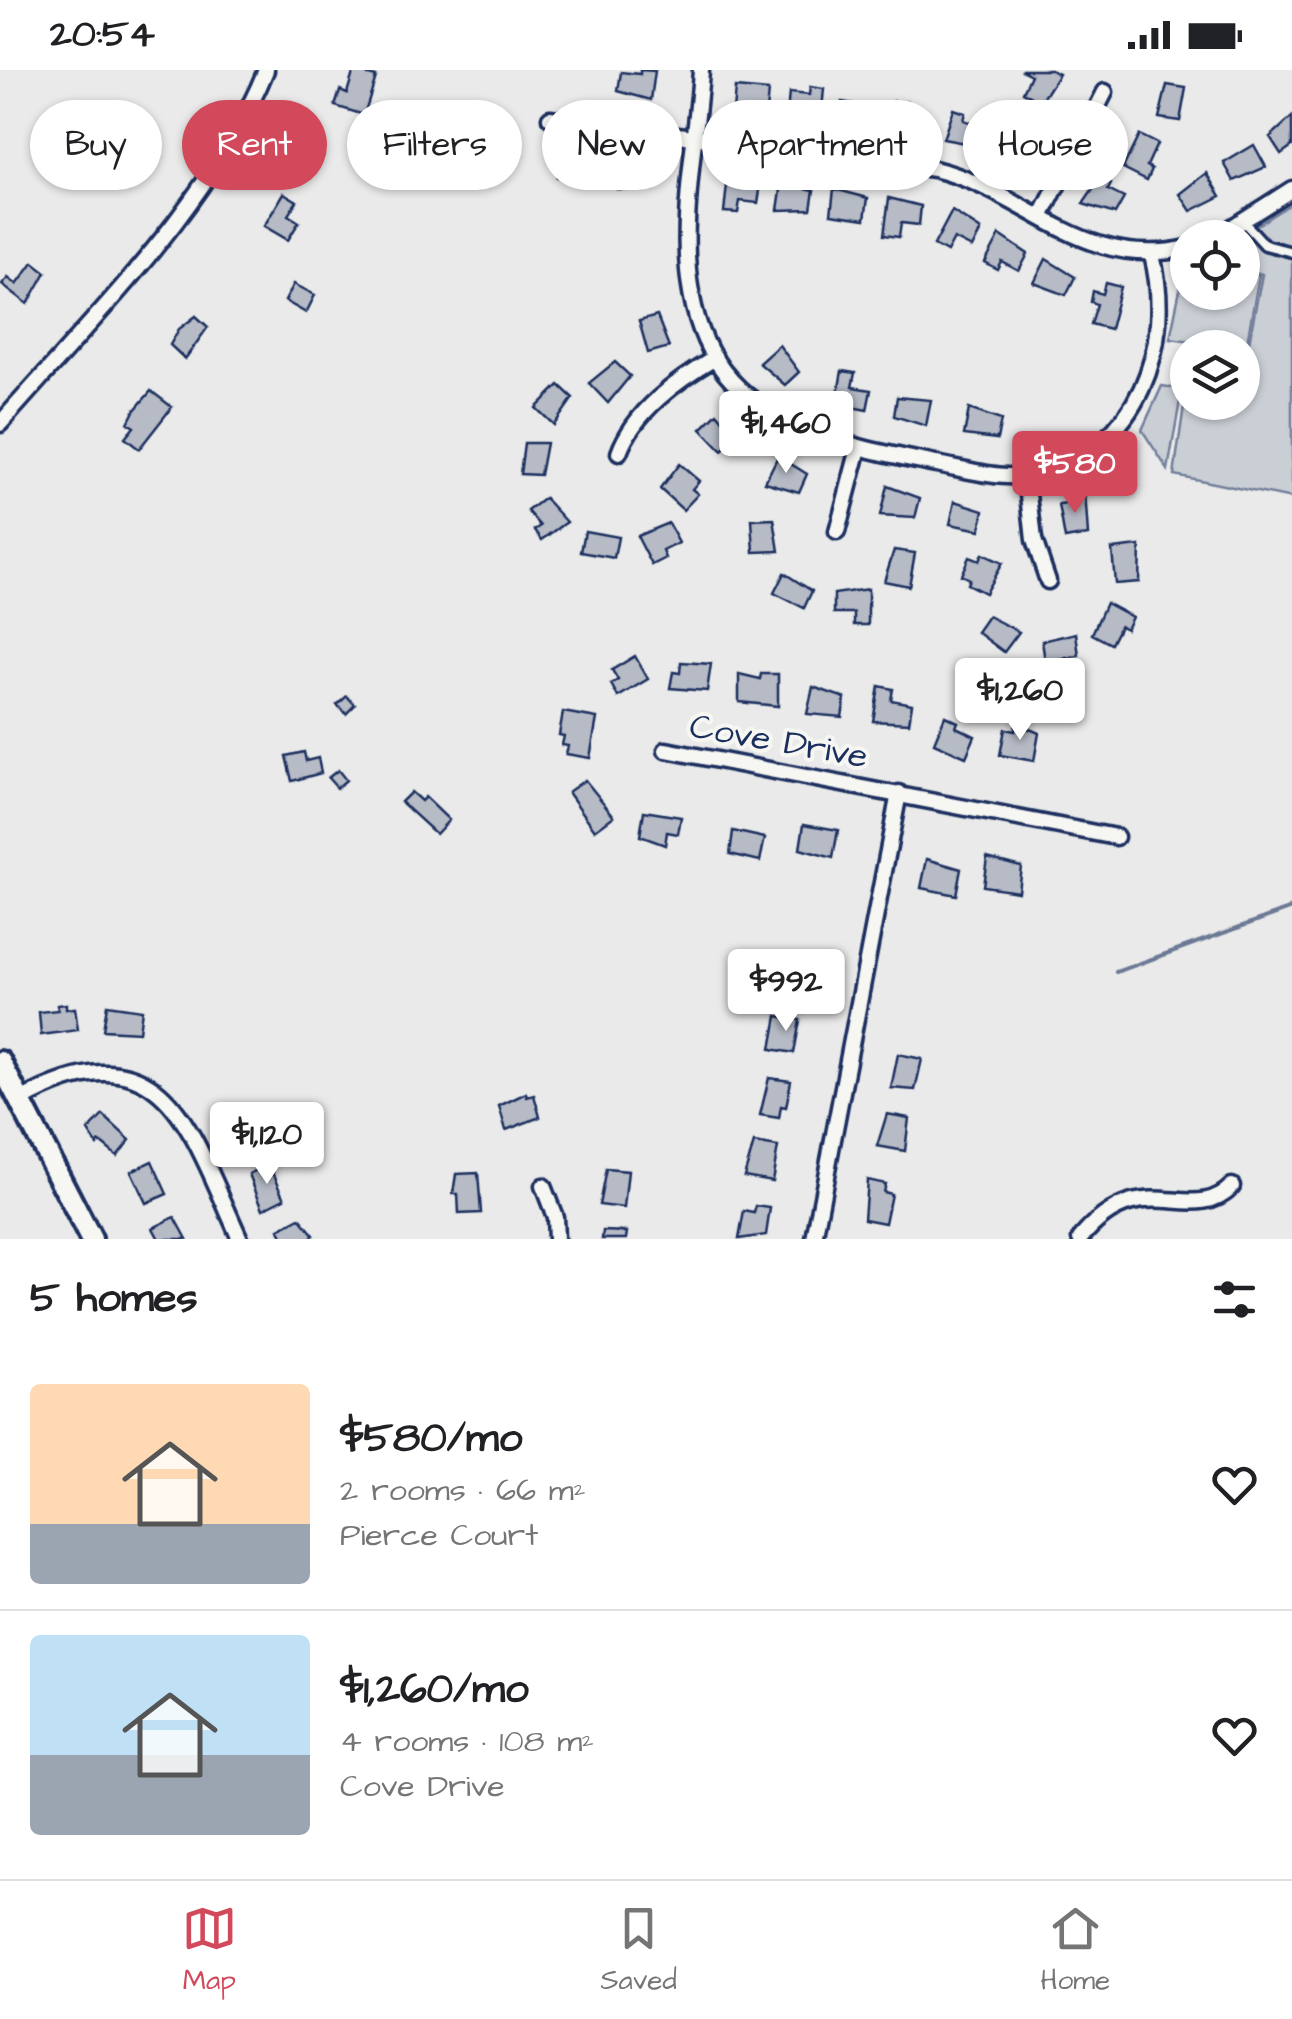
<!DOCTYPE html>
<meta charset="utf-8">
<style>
body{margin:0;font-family:"Architects Daughter",sans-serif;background:#f2f2f2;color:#202124;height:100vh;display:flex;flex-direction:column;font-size:38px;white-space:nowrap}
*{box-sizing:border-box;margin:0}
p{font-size:32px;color:#757577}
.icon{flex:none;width:55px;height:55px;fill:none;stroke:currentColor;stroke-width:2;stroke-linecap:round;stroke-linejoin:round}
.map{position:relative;height:1169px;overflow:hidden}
.sheet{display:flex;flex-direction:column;background:#fff;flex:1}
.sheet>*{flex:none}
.guide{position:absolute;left:30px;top:30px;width:1232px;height:90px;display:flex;gap:20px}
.tools{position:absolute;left:1170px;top:150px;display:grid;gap:20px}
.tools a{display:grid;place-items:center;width:90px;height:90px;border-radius:50%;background:#fff;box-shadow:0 2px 8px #0004;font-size:50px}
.price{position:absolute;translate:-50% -85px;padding:0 22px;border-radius:10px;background:#fff;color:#222;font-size:32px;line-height:65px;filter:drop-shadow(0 2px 5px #0008)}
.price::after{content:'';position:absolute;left:50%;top:60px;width:30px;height:22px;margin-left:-15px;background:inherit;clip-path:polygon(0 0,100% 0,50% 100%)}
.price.on{background:#d1495b;color:#fff}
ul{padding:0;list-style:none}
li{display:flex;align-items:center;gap:30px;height:250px;padding:0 30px}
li+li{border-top:2px solid #e0e0e0}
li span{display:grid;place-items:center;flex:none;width:280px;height:200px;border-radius:10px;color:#555}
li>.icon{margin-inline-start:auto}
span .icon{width:120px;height:120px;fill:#fffc;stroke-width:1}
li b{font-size:42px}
h2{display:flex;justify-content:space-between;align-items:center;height:120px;padding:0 30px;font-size:42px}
.tag{padding:0 35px;border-radius:45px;background:#fff;box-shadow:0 2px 8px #0004;font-size:35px;line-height:90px}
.tag.on{background:#d1495b;color:#fff}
.status{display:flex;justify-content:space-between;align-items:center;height:70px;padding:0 50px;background:#fff;direction:ltr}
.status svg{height:28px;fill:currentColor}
.menu{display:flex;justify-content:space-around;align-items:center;height:140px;border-top:2px solid #e0e0e0;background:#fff;font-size:28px;color:#757577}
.menu a{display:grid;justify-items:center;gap:5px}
.menu .on{color:#d1495b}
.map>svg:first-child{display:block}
.green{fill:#caced5;stroke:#727e9a;stroke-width:2.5}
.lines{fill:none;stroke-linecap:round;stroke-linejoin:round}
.stream{stroke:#6c7995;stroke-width:4}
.building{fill:#b6bbc6;stroke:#1b2f5e;stroke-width:2.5}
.lane-casing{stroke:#1b2f5e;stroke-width:15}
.street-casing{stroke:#1b2f5e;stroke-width:21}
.secondary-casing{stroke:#1b2f5e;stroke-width:28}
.lane{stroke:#f6f6f2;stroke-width:8}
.street{stroke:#f6f6f2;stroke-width:14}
.secondary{stroke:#f6f6f2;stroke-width:20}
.labels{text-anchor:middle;stroke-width:8;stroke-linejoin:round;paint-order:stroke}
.street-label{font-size:35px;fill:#1b2f5e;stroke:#f6f6f2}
</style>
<div class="status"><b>20:54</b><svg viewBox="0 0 49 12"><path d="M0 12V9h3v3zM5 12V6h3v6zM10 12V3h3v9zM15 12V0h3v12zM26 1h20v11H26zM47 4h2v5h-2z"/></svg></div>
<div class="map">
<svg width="1292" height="1169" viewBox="0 0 1292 1169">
<rect width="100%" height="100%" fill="#e9eae9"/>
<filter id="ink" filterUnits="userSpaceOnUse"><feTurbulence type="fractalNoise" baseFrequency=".01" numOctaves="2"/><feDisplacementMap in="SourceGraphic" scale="20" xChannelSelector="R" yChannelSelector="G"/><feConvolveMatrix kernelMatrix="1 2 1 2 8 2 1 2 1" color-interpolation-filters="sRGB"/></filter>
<g filter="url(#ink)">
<!-- green -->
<g class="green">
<path d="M 1292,133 L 1292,429 L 1174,405 L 1186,322 L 1188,332 L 1242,332 L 1243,304 L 1262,204 L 1243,198 L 1242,168 L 1238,167 Z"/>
<path d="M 1186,191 L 1188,222 L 1242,222 L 1243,201 L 1259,205 L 1245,283 L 1242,278 L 1170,268 Z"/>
<path d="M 1162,316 L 1182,319 L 1168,400 L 1142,360 Z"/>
</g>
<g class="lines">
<!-- stream -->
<path class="stream" d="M 1116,902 L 1292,838"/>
</g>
<!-- building -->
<g class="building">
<path d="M 354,0 L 370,0 L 368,5 L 376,7 L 364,45 L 335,36 L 340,20 L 347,23 Z"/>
<path d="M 640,0 L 655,1 L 651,30 L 618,21 L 621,2 L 640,4 Z"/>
<path d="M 1021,0 L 1051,0 L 1059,4 L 1041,32 L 1023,22 L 1031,5 Z"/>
<path d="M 1167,15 L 1186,18 L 1180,51 L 1159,48 Z"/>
<path d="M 810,17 L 824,19 L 821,50 L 787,43 L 789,23 L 809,25 Z"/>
<path d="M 735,18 L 768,21 L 766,41 L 733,41 Z"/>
<path d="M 894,31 L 908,32 L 907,39 L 926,41 L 924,63 L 891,63 Z"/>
<path d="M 842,32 L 872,37 L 871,55 L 840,54 Z"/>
<path d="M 953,39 L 965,43 L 963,50 L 982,57 L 976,75 L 943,69 Z"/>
<path d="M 1292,47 L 1292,76 L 1281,84 L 1270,67 Z"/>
<path d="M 128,53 L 137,61 L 131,77 L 119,88 L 113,83 L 103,93 L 92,83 L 115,58 Z"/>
<path d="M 1021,61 L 1042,72 L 1022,99 L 1005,90 Z"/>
<path d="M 1139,65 L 1157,74 L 1147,96 L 1152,99 L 1147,110 L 1123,98 Z"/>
<path d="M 1254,75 L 1266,97 L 1234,111 L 1224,93 Z"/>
<path d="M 559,86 L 592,90 L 590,111 L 557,107 Z"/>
<path d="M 620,91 L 653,99 L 651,119 L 617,119 Z"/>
<path d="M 1207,103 L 1221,126 L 1191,141 L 1180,124 Z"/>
<path d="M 728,106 L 761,114 L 758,133 L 740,131 L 738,143 L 724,142 Z"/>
<path d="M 1101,108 L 1111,114 L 1108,120 L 1124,128 L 1115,144 L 1083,134 Z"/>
<path d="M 782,113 L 814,120 L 811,139 L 778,140 Z"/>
<path d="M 834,119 L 868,128 L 865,149 L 831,144 Z"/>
<path d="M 284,123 L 297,131 L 288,145 L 299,152 L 288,170 L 264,156 Z"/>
<path d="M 889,128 L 921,136 L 919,155 L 901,153 L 899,167 L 884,165 Z"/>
<path d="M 952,141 L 981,160 L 972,178 L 954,169 L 947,182 L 934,175 Z"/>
<path d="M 1000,165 L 1028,184 L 1019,201 L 1002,192 L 998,200 L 985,193 Z"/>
<path d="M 1046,189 L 1075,207 L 1066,225 L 1034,213 Z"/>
<path d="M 33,192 L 46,202 L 28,234 L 2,214 L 8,207 L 17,214 Z"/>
<path d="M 1106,213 L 1121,217 L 1110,259 L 1091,254 L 1097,234 L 1091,232 L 1093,221 L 1103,224 Z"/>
<path d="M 294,214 L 315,225 L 306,243 L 285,231 Z"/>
<path d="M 196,246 L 208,257 L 185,289 L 170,275 L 179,259 Z"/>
<path d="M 657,246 L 669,277 L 648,283 L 639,251 Z"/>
<path d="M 779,275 L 799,302 L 785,315 L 759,293 Z"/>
<path d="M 615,292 L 630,306 L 608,333 L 589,313 Z"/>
<path d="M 842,301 L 855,303 L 852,317 L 871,320 L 867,340 L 836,334 Z"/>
<path d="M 559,315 L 573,328 L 554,355 L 536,338 Z"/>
<path d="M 151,321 L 172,337 L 139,379 L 125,368 L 134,357 L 128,353 L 134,341 Z"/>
<path d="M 897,327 L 931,330 L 926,356 L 894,346 Z"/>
<path d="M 969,339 L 1001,350 L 997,369 L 964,365 Z"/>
<path d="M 717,343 L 737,367 L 722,381 L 701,359 Z"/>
<path d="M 524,373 L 546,373 L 540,405 L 520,404 Z"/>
<path d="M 778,386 L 807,404 L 799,422 L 765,412 Z"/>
<path d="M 679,394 L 699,411 L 692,419 L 698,424 L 683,440 L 660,419 Z"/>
<path d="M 887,416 L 920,428 L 915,448 L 880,446 Z"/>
<path d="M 1085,422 L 1088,465 L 1065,469 L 1059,435 L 1067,434 L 1071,424 Z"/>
<path d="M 545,428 L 567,452 L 542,470 L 535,460 L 541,456 L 528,441 Z"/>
<path d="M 955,431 L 984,440 L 980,460 L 950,454 Z"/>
<path d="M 774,449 L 779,481 L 754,482 L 752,450 Z"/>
<path d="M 668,453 L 679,473 L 663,481 L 666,488 L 652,495 L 637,466 Z"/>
<path d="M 585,461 L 618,467 L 614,488 L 581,482 Z"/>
<path d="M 1140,476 L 1139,512 L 1115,514 L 1112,479 Z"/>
<path d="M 894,480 L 915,483 L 909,516 L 884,511 Z"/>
<path d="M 982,484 L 1002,493 L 985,523 L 967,514 L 969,509 L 961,505 L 969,487 L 979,491 Z"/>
<path d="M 784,503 L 812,521 L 804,538 L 774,523 Z"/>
<path d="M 868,519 L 868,555 L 854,555 L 854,543 L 834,543 L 834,524 Z"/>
<path d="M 1106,533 L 1132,547 L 1126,559 L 1120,556 L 1111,574 L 1092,564 Z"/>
<path d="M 988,546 L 1019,562 L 1004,582 L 977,562 Z"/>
<path d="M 1076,563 L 1079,586 L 1045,591 L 1042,571 Z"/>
<path d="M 635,586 L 648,609 L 618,627 L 611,614 L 618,610 L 612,600 Z"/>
<path d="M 681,592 L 711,594 L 707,621 L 670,618 L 673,602 L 680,603 Z"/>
<path d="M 739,604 L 760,609 L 761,604 L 778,604 L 778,636 L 739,632 Z"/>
<path d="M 879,616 L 893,619 L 891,630 L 912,634 L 909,653 L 873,651 Z"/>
<path d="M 813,617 L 845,628 L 842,647 L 807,644 Z"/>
<path d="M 347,626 L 355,635 L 346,644 L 337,635 Z"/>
<path d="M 563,642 L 597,648 L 590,688 L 566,684 L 568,676 L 562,675 L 564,666 L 559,665 Z"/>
<path d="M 945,646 L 958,652 L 956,657 L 975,666 L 966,687 L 934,673 Z"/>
<path d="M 1016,653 L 1039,663 L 1034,691 L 1000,685 L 1005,659 L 1015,661 Z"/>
<path d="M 304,682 L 306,691 L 318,688 L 321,703 L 292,711 L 286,686 Z"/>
<path d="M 338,700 L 346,710 L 337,718 L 328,708 Z"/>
<path d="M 585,710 L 614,746 L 595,760 L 568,722 Z"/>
<path d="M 411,722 L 421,731 L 425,727 L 449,750 L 436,764 L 401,732 Z"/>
<path d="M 644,741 L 681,747 L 678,764 L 667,762 L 665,775 L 640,766 Z"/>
<path d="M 804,754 L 838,760 L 833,788 L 800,779 Z"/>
<path d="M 733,761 L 765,768 L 760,791 L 730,784 Z"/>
<path d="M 987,787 L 1021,796 L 1018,821 L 983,816 Z"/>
<path d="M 927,789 L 961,799 L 956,825 L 921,818 Z"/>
<path d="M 66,934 L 66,939 L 75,938 L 78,960 L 41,965 L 39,942 L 58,940 L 57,935 Z"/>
<path d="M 107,935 L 142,940 L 139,962 L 103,960 Z"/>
<path d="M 777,946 L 800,950 L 794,983 L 771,979 Z"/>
<path d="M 898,984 L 922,989 L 915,1020 L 891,1018 Z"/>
<path d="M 769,1008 L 791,1011 L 786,1037 L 781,1036 L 779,1048 L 760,1045 Z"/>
<path d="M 526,1023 L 527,1027 L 534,1025 L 540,1047 L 506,1060 L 499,1036 Z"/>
<path d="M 887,1044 L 909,1048 L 905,1081 L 877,1076 Z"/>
<path d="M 103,1045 L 130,1070 L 117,1086 L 100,1072 L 97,1075 L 88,1061 Z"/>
<path d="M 754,1073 L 778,1077 L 772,1111 L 744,1106 Z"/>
<path d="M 152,1091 L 167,1124 L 146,1133 L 131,1101 Z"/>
<path d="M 269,1094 L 285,1128 L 263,1139 L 249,1104 Z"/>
<path d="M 606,1099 L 628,1101 L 624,1138 L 599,1135 Z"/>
<path d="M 478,1103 L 481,1143 L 459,1144 L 458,1124 L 453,1124 L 456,1104 Z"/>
<path d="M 867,1110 L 885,1114 L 883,1122 L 891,1124 L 885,1153 L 864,1149 Z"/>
<path d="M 756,1136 L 770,1138 L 766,1165 L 739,1169 L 744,1141 L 754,1143 Z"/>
<path d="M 175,1147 L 187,1169 L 159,1169 L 153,1158 Z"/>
<path d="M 300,1148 L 314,1165 L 309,1169 L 283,1169 L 279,1159 Z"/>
<path d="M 603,1161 L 627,1162 L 626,1169 L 602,1169 Z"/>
</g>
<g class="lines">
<!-- lane casing -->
<g class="lane-casing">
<path id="lane" d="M 1243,151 L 1265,175 L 1292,182"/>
</g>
<!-- street casing -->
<g class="street-casing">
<g id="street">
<path d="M 701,0 C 696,87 669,188 705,270 C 743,358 853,377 936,394 C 970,400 1006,412 1041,403 C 1138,379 1175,275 1152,185"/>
<path d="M 550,48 L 934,99 C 1029,122 1081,202 1188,178"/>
<path d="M 1041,147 L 1105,22"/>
<path d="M 1215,168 L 1292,119"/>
<path d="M 0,354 C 94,246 212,133 266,0"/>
<path d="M 619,383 C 634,341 678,310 715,288"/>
<path d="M 1027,406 L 1034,470 L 1048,511"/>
<path d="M 837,462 L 859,378"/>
<path d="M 666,680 L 1116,767"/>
<path d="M 21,1030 C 164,951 190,1060 240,1169"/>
<path d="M 543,1116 L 555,1147 L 556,1169"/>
<path d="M 814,1169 L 899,723"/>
<path d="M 1080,1169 C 1142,1093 1191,1158 1232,1116"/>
</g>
</g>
<!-- secondary casing -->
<g class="secondary-casing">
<path id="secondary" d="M 0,992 L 91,1169"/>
</g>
<!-- lane -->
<use href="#lane" class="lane"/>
<!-- street -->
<use href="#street" class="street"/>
<!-- secondary -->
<use href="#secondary" class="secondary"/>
</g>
</g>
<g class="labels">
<!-- street labels -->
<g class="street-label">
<text transform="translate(779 670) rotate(10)" y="12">Cove Drive</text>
</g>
</g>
</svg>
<div class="tools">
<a><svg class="icon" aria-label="locate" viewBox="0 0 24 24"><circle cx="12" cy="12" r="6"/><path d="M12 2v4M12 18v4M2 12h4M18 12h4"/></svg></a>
<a><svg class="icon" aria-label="layers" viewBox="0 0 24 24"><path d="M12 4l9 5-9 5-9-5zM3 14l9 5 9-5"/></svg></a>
</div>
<b class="price" style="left:786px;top:406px">$1,460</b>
<b class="price on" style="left:1075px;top:446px">$580</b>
<b class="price" style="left:1020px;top:673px">$1,260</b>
<b class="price" style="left:786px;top:964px">$992</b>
<b class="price" style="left:267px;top:1117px">$1,120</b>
<div class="guide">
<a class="tag">Buy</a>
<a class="tag on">Rent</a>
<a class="tag">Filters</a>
<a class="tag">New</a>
<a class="tag">Apartment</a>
<a class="tag">House</a>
</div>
</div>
<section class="sheet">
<h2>5 homes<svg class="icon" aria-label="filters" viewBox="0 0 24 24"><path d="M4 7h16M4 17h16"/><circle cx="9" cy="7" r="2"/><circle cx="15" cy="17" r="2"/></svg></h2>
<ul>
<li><span style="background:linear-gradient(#ffd9b3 70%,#9aa5b1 0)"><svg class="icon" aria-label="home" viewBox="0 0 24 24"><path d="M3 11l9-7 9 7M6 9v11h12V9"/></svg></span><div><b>$580/mo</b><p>2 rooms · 66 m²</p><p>Pierce Court</p></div><svg class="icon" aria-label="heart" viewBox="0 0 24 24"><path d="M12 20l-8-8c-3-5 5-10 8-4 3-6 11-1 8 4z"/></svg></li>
<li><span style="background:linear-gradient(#bfe0f5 60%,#9aa5b1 0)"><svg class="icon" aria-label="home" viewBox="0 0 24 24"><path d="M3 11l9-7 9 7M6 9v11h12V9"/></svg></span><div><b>$1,260/mo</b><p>4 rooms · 108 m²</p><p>Cove Drive</p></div><svg class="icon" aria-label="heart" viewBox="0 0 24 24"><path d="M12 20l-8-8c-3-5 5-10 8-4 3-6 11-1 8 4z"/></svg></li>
</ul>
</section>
<nav class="menu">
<a class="on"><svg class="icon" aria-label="map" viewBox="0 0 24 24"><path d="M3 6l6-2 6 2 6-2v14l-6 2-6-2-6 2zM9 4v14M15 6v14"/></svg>Map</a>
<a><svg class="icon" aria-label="saved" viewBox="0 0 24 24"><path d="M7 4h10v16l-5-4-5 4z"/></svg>Saved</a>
<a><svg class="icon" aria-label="home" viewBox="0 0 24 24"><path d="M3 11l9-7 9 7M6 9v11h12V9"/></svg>Home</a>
</nav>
